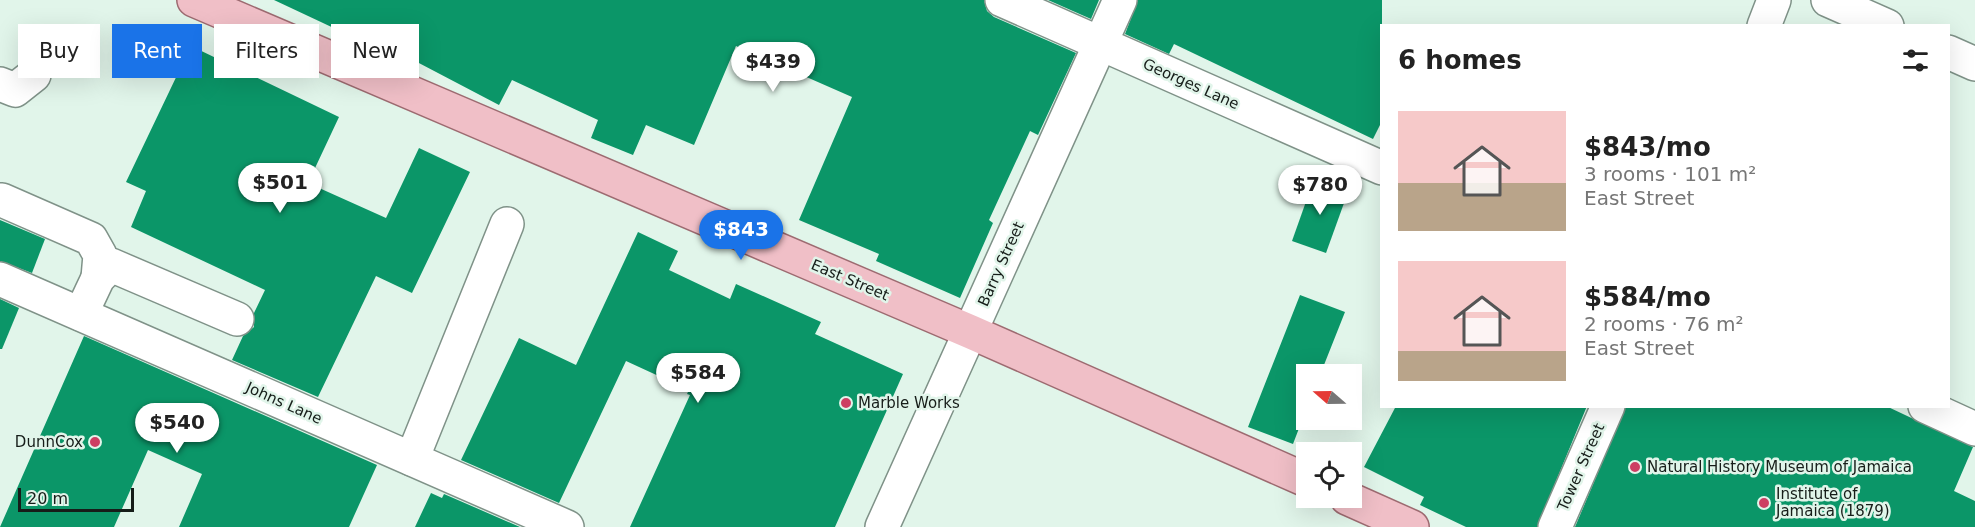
<!DOCTYPE html>
<meta charset="utf-8">
<style>
body{margin:0;font-family:"DejaVu Sans",sans-serif;background:#f6f6f6;color:#222;height:100vh;display:flex;flex-direction:column;font-size:22px;white-space:nowrap}
*{box-sizing:border-box;margin:0}
p{font-size:20px;color:#767676}
.icon{flex:none;width:33px;height:33px;fill:none;stroke:currentColor;stroke-width:2;stroke-linecap:round;stroke-linejoin:round}
.map{position:relative;flex:1;overflow:hidden}
.sheet{position:absolute;left:1380px;top:24px;width:570px;height:384px;display:flex;flex-direction:column;background:#fff;border-radius:0px;box-shadow:0 6px 24px #0002}
.sheet>*{flex:none}
.top-card{position:absolute;left:18px;top:24px;width:570px;height:54px;display:flex;gap:12px}
.needle{width:39px;rotate:290deg}
.buttons{position:absolute;left:1296px;top:364px;display:grid;gap:12px}
.buttons a{display:grid;place-items:center;width:66px;height:66px;border-radius:0px;background:#fff;box-shadow:0 6px 24px #0002;font-size:30px}
.scale{position:absolute;left:18px;bottom:15px;width:116px;box-sizing:border-box;padding-left:6px;border:3px solid #161d19;border-top:0;font-size:16px;line-height:21px;white-space:nowrap;color:#161d19;-webkit-text-stroke:4px #e1f5ea;paint-order:stroke}
.price{position:absolute;translate:-50% -51px;padding:0 14px;border-radius:21px;background:#fff;color:#222;font-size:20px;line-height:39px;filter:drop-shadow(0 2px 3px #0008)}
.price::after{content:'';position:absolute;left:50%;top:36px;width:18px;height:14px;margin-left:-9px;background:inherit;clip-path:polygon(0 0,100% 0,50% 100%)}
.price.active{background:#1a73e8;color:#fff}
ul{padding:0;list-style:none}
li{display:flex;align-items:center;gap:18px;height:150px;padding:0 18px}
li span{display:grid;place-items:center;flex:none;width:168px;height:120px;border-radius:0px;color:#555}
li>.icon{margin-inline-start:auto}
span .icon{width:72px;height:72px;fill:#fffc;stroke-width:1}
li b{font-size:26px}
h2{display:flex;justify-content:space-between;align-items:center;height:72px;padding:0 18px;font-size:26px}
.pill{padding:0 21px;border-radius:0px;background:#fff;box-shadow:0 6px 24px #0002;font-size:21px;line-height:54px}
.pill.active{background:#1a73e8;color:#fff}
.map>svg:first-child{display:block}
.building{fill:#0b9668}
.lines{fill:none;stroke-linecap:round;stroke-linejoin:round}
.minor-casing{stroke:#7f9288;stroke-width:36}
.major-casing{stroke:#9d6b71;stroke-width:36}
.minor{stroke:#fff;stroke-width:33}
.major{stroke:#f0bfc7;stroke-width:33}
.poi-dot{fill:#cd3e63;stroke:#e1f5ea;stroke-width:2}
.labels{text-anchor:middle;stroke-width:5;stroke-linejoin:round;paint-order:stroke}
.street-label{font-size:15px;fill:#161d19;stroke:#e1f5ea}
.poi-label{font-size:15px;fill:#161d19;stroke:#e1f5ea;text-anchor:start}
</style>
<div class="map">
<svg width="1975" height="527" viewBox="0 0 1975 527">
<rect width="100%" height="100%" fill="#e1f5ea"/>
<!-- building -->
<g class="building">
<path d="M 274,0 L 984,0 L 987,11 L 994,17 L 1076,53 L 1038,135 L 1030,131 L 989,220 L 993,223 L 960,298 L 876,261 L 879,254 L 799,220 L 852,97 L 736,46 L 694,145 L 646,125 L 633,155 L 591,138 L 598,120 L 512,80 L 499,105 L 375,40 L 372,46 Z"/>
<path d="M 1048,0 L 1099,0 L 1091,19 Z"/>
<path d="M 1138,0 L 1382,0 L 1382,121 L 1373,139 L 1174,44 L 1169,54 L 1125,34 Z"/>
<path d="M 191,46 L 339,117 L 308,183 L 386,218 L 419,148 L 470,172 L 412,293 L 376,276 L 318,397 L 232,360 L 243,336 L 254,327 L 254,313 L 265,290 L 131,227 L 146,191 L 126,182 Z"/>
<path d="M 1314,179 L 1348,192 L 1326,253 L 1292,241 Z"/>
<path d="M 0,220 L 45,239 L 32,273 L 0,261 Z"/>
<path d="M 638,232 L 678,251 L 669,270 L 730,299 L 736,284 L 821,322 L 815,334 L 903,374 L 835,527 L 630,527 L 690,395 L 687,394 L 689,390 L 626,361 L 559,503 L 461,460 L 519,338 L 576,365 Z"/>
<path d="M 1300,295 L 1345,312 L 1320,375 L 1306,375 L 1306,410 L 1293,444 L 1248,427 Z"/>
<path d="M 0,299 L 19,308 L 2,349 L 0,349 Z"/>
<path d="M 84,336 L 377,465 L 349,527 L 179,527 L 202,474 L 148,450 L 114,527 L 0,527 Z"/>
<path d="M 1396,406 L 1587,406 L 1537,527 L 1466,527 L 1420,505 L 1424,497 L 1364,467 Z"/>
<path d="M 1626,406 L 1886,406 L 1973,447 L 1954,491 L 1975,501 L 1975,527 L 1575,527 Z"/>
<path d="M 431,493 L 442,498 L 444,494 L 520,527 L 415,527 Z"/>
</g>
<g class="lines">
<!-- minor casing -->
<g class="minor-casing">
<g id="minor">
<path d="M 1002,0 L 1382,168"/>
<path d="M 1828,0 L 1887,26"/>
<path d="M 1764,26 L 1774,0"/>
<path d="M 1948,52 L 1975,64"/>
<path d="M 0,84 L 15,90 L 34,75"/>
<path d="M 2,200 L 91,239 L 100,255 L 98,278"/>
<path d="M 0,279 L 567,527"/>
<path d="M 81,314 L 98,278 L 111,265 L 237,319"/>
<path d="M 1925,406 L 1975,429"/>
<path d="M 412,459 L 507,224"/>
<path d="M 882,527 L 1120,0"/>
<path d="M 1555,527 L 1608,406"/>
</g>
</g>
<!-- major casing -->
<g class="major-casing">
<g id="major">
<path d="M 194,0 L 971,332 L 1306,480"/>
<path d="M 1347,498 L 1412,527"/>
</g>
</g>
<!-- minor -->
<use href="#minor" class="minor"/>
<!-- major -->
<use href="#major" class="major"/>
</g>
<!-- markers -->
<g class="poi-dot">
<circle cx="846" cy="403" r="6"/>
<circle cx="95" cy="442" r="6"/>
<circle cx="1635" cy="467" r="6"/>
<circle cx="1764" cy="503" r="6"/>
</g>
<g class="labels">
<!-- street labels -->
<g class="street-label">
<text transform="translate(1191 84) rotate(24)" y="5">Georges Lane</text>
<text transform="translate(1001 264) rotate(-66)" y="5">Barry Street</text>
<text transform="translate(850 280) rotate(23)" y="5">East Street</text>
<text transform="translate(284 403) rotate(24)" y="5">Johns Lane</text>
<text transform="translate(1581 467) rotate(-66)" y="5">Tower Street</text>
</g>
<!-- poi labels -->
<g class="poi-label">
<text x="858" y="408">Marble Works</text>
<text x="83" y="447" text-anchor="end">DunnCox</text>
<text x="1647" y="472">Natural History Museum of Jamaica</text>
<text x="1776" y="499">Institute of<tspan x="1776" dy="17">Jamaica (1879)</tspan></text>
</g>
</g>
</svg>
<div class="buttons">
<a><svg class="needle" viewBox="-14 -14 28 28"><path d="M0-13l5 13h-10z" fill="#e53935"/><path d="M0 13l5-13h-10z" fill="#767676"/></svg></a>
<a><svg class="icon" aria-label="locate" viewBox="0 0 24 24"><circle cx="12" cy="12" r="6"/><path d="M12 2v4M12 18v4M2 12h4M18 12h4"/></svg></a>
</div>
<div class="scale">20 m</div>
<b class="price" style="left:773px;top:93px">$439</b>
<b class="price" style="left:280px;top:214px">$501</b>
<b class="price" style="left:1320px;top:216px">$780</b>
<b class="price active" style="left:741px;top:261px">$843</b>
<b class="price" style="left:698px;top:404px">$584</b>
<b class="price" style="left:177px;top:454px">$540</b>
<div class="top-card">
<a class="pill">Buy</a>
<a class="pill active">Rent</a>
<a class="pill">Filters</a>
<a class="pill">New</a>
</div>
<section class="sheet">
<h2>6 homes<svg class="icon" aria-label="filters" viewBox="0 0 24 24"><path d="M4 7h16M4 17h16"/><circle cx="9" cy="7" r="2"/><circle cx="15" cy="17" r="2"/></svg></h2>
<ul>
<li><span style="background:linear-gradient(#f6c9c9 60%,#b9a48a 0)"><svg class="icon" aria-label="home" viewBox="0 0 24 24"><path d="M3 11l9-7 9 7M6 9v11h12V9"/></svg></span><div><b>$843/mo</b><p>3 rooms · 101 m²</p><p>East Street</p></div></li>
<li><span style="background:linear-gradient(#f6c9c9 75%,#b9a48a 0)"><svg class="icon" aria-label="home" viewBox="0 0 24 24"><path d="M3 11l9-7 9 7M6 9v11h12V9"/></svg></span><div><b>$584/mo</b><p>2 rooms · 76 m²</p><p>East Street</p></div></li>
</ul>
</section>
</div>
